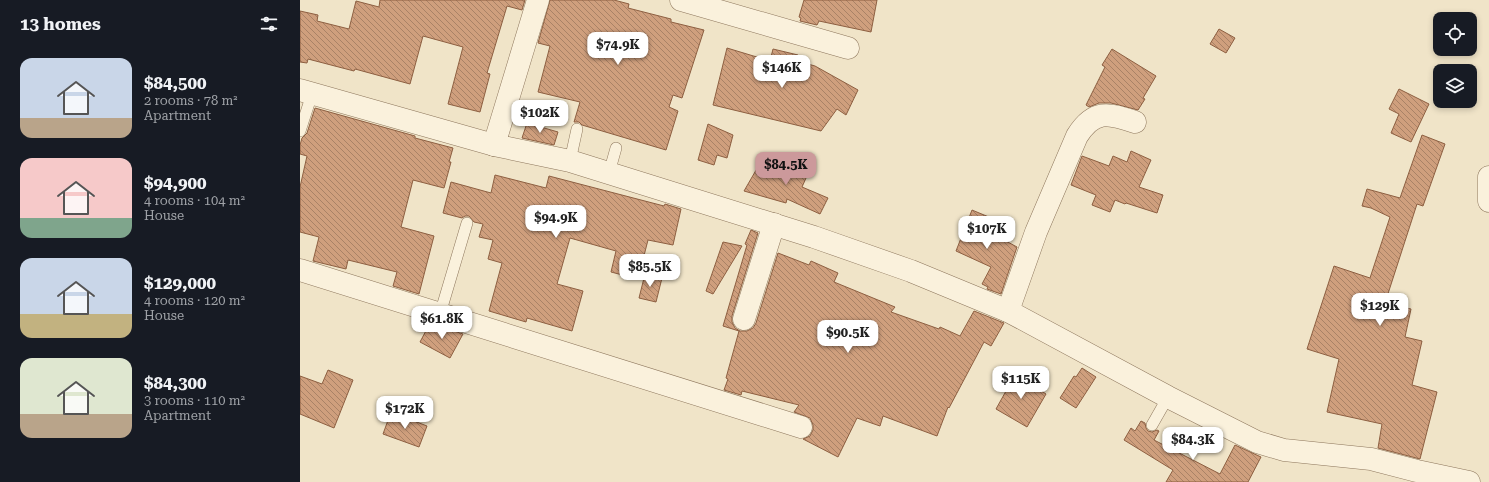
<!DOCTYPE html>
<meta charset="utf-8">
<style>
body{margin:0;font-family:"Roboto Serif",serif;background:#20242c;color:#f1f3f6;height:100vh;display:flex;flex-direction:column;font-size:15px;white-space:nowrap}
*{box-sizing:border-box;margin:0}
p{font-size:13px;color:#9ea1a6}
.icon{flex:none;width:22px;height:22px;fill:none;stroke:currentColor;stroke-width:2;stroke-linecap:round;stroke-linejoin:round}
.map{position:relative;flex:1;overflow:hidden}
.details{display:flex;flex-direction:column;background:#171b24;width:300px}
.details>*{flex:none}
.buttons{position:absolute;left:1133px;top:12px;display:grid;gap:8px}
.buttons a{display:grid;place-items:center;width:44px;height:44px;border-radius:8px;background:#171b24;box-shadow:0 2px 6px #0003;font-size:20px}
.price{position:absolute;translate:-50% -34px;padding:0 9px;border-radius:8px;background:#fff;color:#222;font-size:13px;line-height:26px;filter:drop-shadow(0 1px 2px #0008)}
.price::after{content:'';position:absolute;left:50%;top:24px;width:12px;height:9px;margin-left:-6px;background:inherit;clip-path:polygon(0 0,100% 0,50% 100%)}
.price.current{background:#cc999b;color:#111}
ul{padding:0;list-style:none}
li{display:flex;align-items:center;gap:12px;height:100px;padding:0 20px}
li span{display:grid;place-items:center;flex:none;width:112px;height:80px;border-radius:12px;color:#555}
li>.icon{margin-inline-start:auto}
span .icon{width:48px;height:48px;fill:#fffc;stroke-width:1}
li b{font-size:17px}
h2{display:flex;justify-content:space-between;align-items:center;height:48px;padding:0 20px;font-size:17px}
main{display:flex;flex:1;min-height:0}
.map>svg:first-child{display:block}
.building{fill:url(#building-back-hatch);stroke:#8d5f41}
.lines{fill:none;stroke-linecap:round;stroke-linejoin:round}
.service-casing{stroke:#8d765c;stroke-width:12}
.minor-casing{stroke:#8d765c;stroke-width:23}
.tertiary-casing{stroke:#8d765c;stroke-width:23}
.service{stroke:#faf1dc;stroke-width:11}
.minor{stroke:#faf1dc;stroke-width:22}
.tertiary{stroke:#faf1dc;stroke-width:22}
</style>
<main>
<section class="details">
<h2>13 homes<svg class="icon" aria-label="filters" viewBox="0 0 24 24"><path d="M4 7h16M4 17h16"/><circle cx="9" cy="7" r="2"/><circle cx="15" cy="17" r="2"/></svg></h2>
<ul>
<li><span style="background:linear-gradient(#c9d6e8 75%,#b9a48a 0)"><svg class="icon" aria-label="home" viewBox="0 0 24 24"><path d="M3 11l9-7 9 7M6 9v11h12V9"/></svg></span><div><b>$84,500</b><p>2 rooms · 78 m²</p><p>Apartment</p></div></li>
<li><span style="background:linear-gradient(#f6c9c9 75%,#7fa58c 0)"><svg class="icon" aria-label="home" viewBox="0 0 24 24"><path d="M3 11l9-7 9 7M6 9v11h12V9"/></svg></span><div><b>$94,900</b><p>4 rooms · 104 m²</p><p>House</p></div></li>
<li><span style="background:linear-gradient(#c9d6e8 70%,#c2b280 0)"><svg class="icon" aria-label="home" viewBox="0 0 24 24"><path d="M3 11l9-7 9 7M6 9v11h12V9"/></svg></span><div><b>$129,000</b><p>4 rooms · 120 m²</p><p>House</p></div></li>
<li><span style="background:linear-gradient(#dfe7d0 70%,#b9a48a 0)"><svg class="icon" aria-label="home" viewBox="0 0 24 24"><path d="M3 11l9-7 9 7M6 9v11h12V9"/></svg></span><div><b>$84,300</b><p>3 rooms · 110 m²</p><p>Apartment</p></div></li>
</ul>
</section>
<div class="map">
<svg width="1189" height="482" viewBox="0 0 1189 482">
<defs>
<pattern id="building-back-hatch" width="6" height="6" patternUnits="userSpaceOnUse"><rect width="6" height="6" fill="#cf9f7d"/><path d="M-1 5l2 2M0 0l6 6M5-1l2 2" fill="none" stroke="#a98266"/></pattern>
</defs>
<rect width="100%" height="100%" fill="#f0e4c8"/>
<!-- building -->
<g class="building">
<path d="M 80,0 L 225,0 L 222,10 L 207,6 L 187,73 L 190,74 L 180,112 L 148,104 L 163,47 L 123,36 L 110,84 L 55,69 L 54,71 L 8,59 L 7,63 L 0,62 L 0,11 L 18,15 L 17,21 L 49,29 L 56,1 L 79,7 Z"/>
<path d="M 250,0 L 314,0 L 329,4 L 328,8 L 371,19 L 371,22 L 404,30 L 382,98 L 373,95 L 369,107 L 378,111 L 366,150 L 282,125 L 279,122 L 274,122 L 280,102 L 238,92 L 250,46 L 238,43 Z"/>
<path d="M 504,0 L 577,0 L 571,32 L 519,21 L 517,25 L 500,21 L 501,18 L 499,17 Z"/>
<path d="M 919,29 L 935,38 L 926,53 L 910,44 Z"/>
<path d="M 427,48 L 470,61 L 473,49 L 498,55 L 497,61 L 515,66 L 558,90 L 546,115 L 537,109 L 521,131 L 413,105 Z"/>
<path d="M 812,49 L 856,76 L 843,98 L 845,99 L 838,110 L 811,103 L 799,103 L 789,107 L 786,105 L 805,67 L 802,65 Z"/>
<path d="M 1099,89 L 1129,104 L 1111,142 L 1091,133 L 1099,114 L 1089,109 Z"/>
<path d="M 15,108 L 115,136 L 115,138 L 153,148 L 149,162 L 151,162 L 144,188 L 113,180 L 101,227 L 134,236 L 119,294 L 93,286 L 97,272 L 48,260 L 46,269 L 13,261 L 19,237 L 0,232 L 0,187 L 7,156 L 0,154 L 0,145 L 2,138 L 7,133 Z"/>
<path d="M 227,123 L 258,132 L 254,145 L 222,138 Z"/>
<path d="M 408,124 L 433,135 L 427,158 L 417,155 L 414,165 L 398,160 Z"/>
<path d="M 1122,135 L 1145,144 L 1123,206 L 1117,204 L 1085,303 L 1111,309 L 1105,337 L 1122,341 L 1112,385 L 1137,392 L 1120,459 L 1078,448 L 1082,424 L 1027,412 L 1039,359 L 1007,349 L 1034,266 L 1070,278 L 1090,217 L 1071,208 L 1062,206 L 1067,189 L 1100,198 Z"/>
<path d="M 831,151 L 851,160 L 839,187 L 863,195 L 857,213 L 826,203 L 825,204 L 815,200 L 810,212 L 792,205 L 796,195 L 771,185 L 782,156 L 809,166 L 813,156 L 827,162 Z"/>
<path d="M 483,157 L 510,169 L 502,187 L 528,198 L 520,214 L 487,199 L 486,203 L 444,191 L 459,165 L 477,172 Z"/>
<path d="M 195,175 L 246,188 L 249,176 L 364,206 L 365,204 L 381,209 L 373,245 L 348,240 L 338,279 L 311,272 L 316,251 L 270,238 L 257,284 L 283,291 L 272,331 L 227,318 L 226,322 L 189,311 L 202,263 L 188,259 L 193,240 L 179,237 L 183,224 L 174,222 L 169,216 L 165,216 L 162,218 L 143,213 L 151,182 L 191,193 Z"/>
<path d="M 672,210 L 696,220 L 691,233 L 717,247 L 701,294 L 687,289 L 688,287 L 682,284 L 691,267 L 656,251 Z"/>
<path d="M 451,230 L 458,233 L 432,316 L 432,322 L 435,328 L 440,331 L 447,331 L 453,328 L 456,323 L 478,253 L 509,265 L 511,261 L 538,273 L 534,282 L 595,307 L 591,312 L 639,329 L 640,327 L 660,336 L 674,311 L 704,323 L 691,346 L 684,342 L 649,408 L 648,407 L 637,436 L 583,416 L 580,426 L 557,418 L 538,457 L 503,439 L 510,436 L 513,430 L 513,425 L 510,418 L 494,412 L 499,405 L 442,391 L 441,395 L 424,390 L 428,379 L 426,378 L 439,331 L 423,326 L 447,245 L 445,244 Z"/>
<path d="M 423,242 L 442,246 L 413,294 L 406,291 Z"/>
<path d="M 345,274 L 362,278 L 356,302 L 339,298 Z"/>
<path d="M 129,325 L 143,332 L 145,328 L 163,334 L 150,358 L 120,342 Z"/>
<path d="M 782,368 L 796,377 L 776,408 L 760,398 L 774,376 L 776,377 Z"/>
<path d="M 28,370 L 53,380 L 34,428 L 0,414 L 0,376 L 22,384 Z"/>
<path d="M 713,372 L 746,394 L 727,427 L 696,409 L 706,391 L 703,389 Z"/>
<path d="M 91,412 L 127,426 L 119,447 L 83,434 Z"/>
<path d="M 841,421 L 845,423 L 846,428 L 848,431 L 852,432 L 857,430 L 859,431 L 854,440 L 920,474 L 935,445 L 961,457 L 948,482 L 866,482 L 873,470 L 824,440 L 831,428 L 835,431 Z"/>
</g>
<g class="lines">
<!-- service casing -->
<g class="service-casing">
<g id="service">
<path d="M 0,131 L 12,94"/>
<path d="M 270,161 L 277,129"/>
<path d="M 309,173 L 316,148"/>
<path d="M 140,314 L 167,223"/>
<path d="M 852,425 L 868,397"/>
</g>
</g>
<!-- minor casing -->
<g class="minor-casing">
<g id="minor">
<path d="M 381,0 L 548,48"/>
<path d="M 194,145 L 238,0"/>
<path d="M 0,270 L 501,427"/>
<path d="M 708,311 L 736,232 L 777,136 C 794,109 808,113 835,122"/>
<path d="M 444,319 L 474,224"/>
</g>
</g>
<!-- tertiary casing -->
<g class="tertiary-casing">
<g id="tertiary">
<path d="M 0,90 L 194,145 L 270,161 L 514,237 L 611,271 L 708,311 L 868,397 L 957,442 L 984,450 L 1071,459 L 1117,471 L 1169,482"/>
<path d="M 1189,177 L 1189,201"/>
</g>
</g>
<!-- service -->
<use href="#service" class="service"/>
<!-- minor -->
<use href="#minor" class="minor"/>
<!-- tertiary -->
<use href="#tertiary" class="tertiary"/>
</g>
</svg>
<div class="buttons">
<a><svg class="icon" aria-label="locate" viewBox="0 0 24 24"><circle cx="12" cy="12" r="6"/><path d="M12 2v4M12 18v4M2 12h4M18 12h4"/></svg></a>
<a><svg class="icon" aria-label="layers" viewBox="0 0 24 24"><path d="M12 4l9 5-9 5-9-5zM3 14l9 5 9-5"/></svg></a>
</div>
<b class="price" style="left:318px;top:66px">$74.9K</b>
<b class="price" style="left:482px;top:89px">$146K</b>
<b class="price" style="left:240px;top:134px">$102K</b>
<b class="price current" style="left:486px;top:186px">$84.5K</b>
<b class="price" style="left:256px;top:239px">$94.9K</b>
<b class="price" style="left:687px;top:250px">$107K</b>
<b class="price" style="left:350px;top:288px">$85.5K</b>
<b class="price" style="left:1080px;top:327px">$129K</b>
<b class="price" style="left:142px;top:340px">$61.8K</b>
<b class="price" style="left:548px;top:354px">$90.5K</b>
<b class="price" style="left:721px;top:400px">$115K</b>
<b class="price" style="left:105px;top:430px">$172K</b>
<b class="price" style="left:893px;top:461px">$84.3K</b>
</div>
</main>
